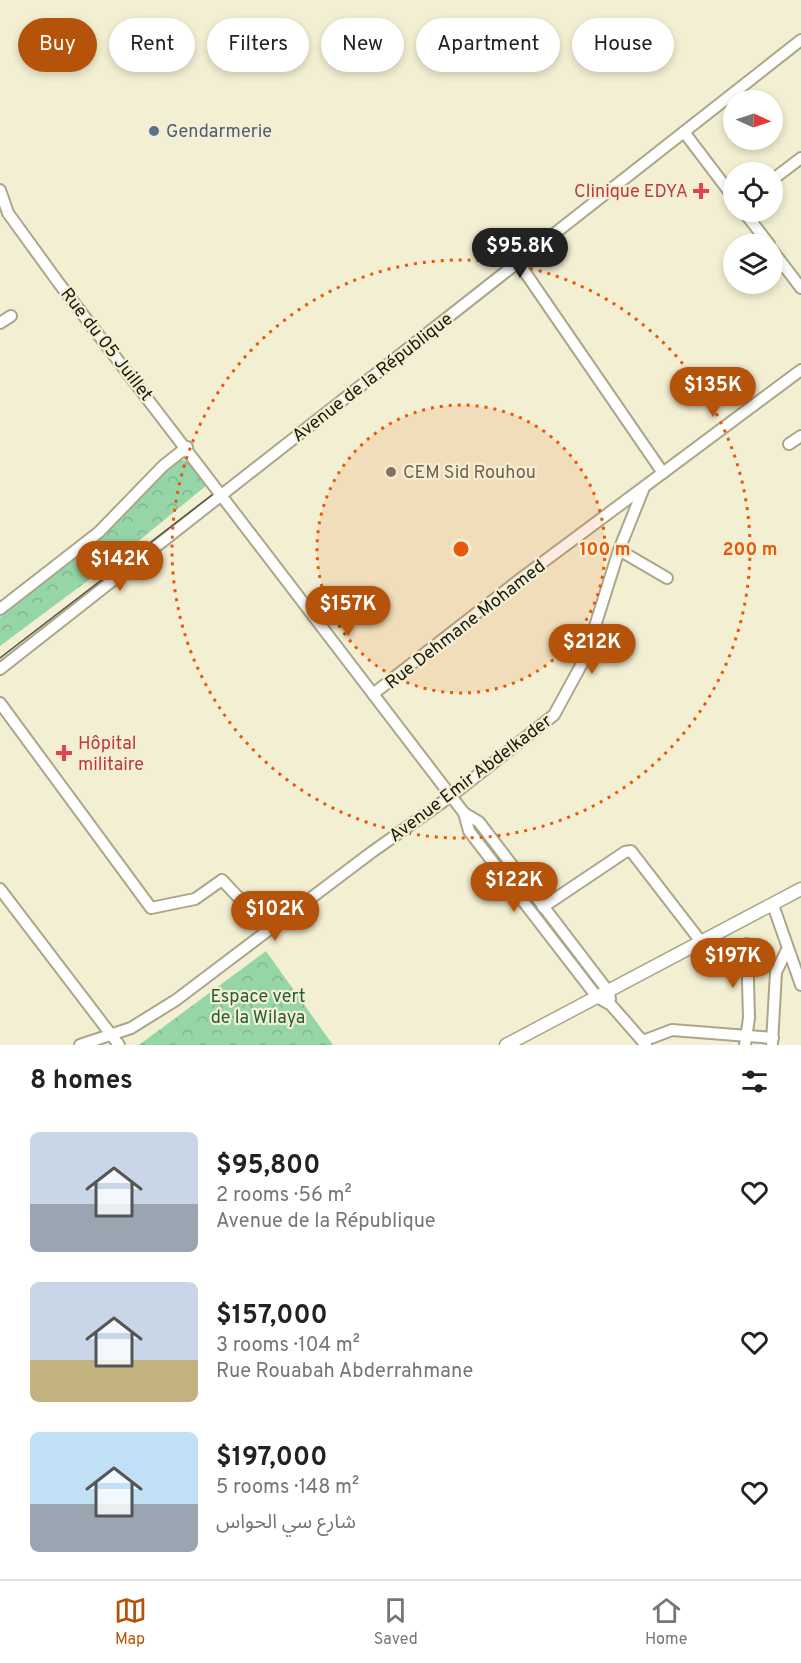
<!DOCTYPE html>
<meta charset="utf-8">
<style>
body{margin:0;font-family:Overpass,"Noto Sans Arabic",sans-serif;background:#f6f6f6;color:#222;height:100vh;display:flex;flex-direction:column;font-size:22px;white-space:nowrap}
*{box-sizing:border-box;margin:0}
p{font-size:20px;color:#767676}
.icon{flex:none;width:33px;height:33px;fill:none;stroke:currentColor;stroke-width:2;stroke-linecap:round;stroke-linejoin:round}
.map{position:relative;height:1045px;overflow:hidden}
.panel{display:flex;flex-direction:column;background:#fff;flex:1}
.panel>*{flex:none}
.hud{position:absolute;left:18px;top:18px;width:765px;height:54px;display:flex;gap:12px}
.needle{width:39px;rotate:93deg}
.buttons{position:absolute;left:723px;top:90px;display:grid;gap:12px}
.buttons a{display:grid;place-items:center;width:60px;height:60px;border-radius:50%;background:#fff;box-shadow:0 3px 9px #0003;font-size:30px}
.price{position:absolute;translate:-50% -51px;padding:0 14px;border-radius:21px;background:#b45309;color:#fff;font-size:20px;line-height:39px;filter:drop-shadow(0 2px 3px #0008)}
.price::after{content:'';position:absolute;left:50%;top:36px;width:18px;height:14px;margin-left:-9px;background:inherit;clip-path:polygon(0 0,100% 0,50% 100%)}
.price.current{background:#222;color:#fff}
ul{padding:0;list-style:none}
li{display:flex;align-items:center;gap:18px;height:150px;padding:0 30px}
li span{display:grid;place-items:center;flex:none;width:168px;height:120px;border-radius:9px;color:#555}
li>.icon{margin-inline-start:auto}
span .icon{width:72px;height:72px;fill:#fffc;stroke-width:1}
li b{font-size:26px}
h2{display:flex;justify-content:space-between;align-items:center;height:72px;padding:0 30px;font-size:26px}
.chip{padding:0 21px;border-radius:27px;background:#fff;box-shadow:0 3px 9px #0003;font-size:21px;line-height:54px}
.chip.current{background:#b45309;color:#fff}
.tabs{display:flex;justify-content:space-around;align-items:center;height:84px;border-top:2px solid #e0e0e0;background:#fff;font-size:16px;color:#767676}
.tabs a{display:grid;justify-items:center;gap:3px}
.tabs .current{color:#b45309}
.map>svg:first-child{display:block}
.forest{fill:url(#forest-crowns)}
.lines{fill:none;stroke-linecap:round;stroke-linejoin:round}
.minor-casing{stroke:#aba68b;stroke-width:14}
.tertiary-casing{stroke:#aba68b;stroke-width:15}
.minor{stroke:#fff;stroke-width:10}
.tertiary{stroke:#fff;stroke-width:12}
.tram{stroke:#575545;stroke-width:1.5}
.ring{fill:none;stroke:#e8590c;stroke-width:3;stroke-dasharray:3 6}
.service-dot{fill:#5c6f8a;stroke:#f3efd2;stroke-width:2}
.health-dot{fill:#e0444e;stroke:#f3efd2;stroke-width:2}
.education-dot{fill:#8d6e63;stroke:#f3efd2;stroke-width:2}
.labels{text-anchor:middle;stroke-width:4.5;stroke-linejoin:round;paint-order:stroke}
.service-label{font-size:18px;fill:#4e5e75;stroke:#f3efd2;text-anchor:start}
.health-label{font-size:18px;fill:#be3a42;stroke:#f3efd2;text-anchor:end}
.street-label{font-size:18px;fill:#1b190f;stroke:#f3efd2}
.education-label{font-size:18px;fill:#785e54;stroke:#f3efd2;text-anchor:start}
.park-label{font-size:18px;fill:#235e39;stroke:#f3efd2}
.centre{fill:#e8590c;stroke:#f3efd2;stroke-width:3}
.ring-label{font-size:18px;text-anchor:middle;font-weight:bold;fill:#e8590c;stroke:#f3efd2;stroke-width:4.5;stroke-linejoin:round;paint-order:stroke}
</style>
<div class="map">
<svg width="801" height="1045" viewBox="0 0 801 1045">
<defs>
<pattern id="forest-crowns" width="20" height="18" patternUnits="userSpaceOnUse" patternTransform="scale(1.5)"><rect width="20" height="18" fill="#96d5a8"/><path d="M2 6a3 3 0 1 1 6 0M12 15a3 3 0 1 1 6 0" fill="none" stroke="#81b68f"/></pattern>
</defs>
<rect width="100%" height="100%" fill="#f3efd2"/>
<!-- forest -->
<g class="forest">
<path d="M 181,460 L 188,461 L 207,485 L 114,561 L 0,646 L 0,617 L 103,535 L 168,467 Z"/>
<path d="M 266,951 L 333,1045 L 139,1045 Z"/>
</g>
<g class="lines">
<!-- minor casing -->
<g class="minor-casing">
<g id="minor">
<path d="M 684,132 L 734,198"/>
<path d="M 772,180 L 801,158"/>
<path d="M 0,190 L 8,213 L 58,282 L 451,796 L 464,813 L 469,831 L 597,997 L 611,1005 L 646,1045"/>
<path d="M 744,212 L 769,244"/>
<path d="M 772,250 L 801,288"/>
<path d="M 518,262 L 663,473"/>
<path d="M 0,323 L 11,316"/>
<path d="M 789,444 L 801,436"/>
<path d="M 619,550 L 667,578"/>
<path d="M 0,609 L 99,532 L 163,466 L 187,447"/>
<path d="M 0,669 L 801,40"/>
<path d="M 373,694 L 523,577 L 801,370"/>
<path d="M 0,703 L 151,908 L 195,899 L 222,880 L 238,897 L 261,910"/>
<path d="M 464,813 L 479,822 L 608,991 L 610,999"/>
<path d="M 0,889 L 119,1045"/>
<path d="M 773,905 L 801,985"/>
<path d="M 543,907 L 625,852 L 631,851 L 702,943"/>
<path d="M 643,1041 L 672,1030 L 773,1038"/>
<path d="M 772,1043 L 776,972 L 787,950"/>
<path d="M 80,1045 L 131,1028 L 176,1000 L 372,852 L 451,796 L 554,715 L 585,658 L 619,550 L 643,490"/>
<path d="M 745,1045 L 749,1018 L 747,944"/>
</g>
</g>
<!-- tertiary casing -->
<g class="tertiary-casing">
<path id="tertiary" d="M 506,1045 L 801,889"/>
</g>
<!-- minor -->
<use href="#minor" class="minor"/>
<!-- tertiary -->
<use href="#tertiary" class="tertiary"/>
<!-- tram -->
<path class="tram" d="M 0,658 L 212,495"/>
</g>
<!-- distance rings -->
<circle cx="461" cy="549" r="144" fill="#e8590c" fill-opacity=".12"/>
<g class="ring">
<circle cx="461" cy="549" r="144"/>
<circle cx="461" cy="549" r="289"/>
</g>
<!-- markers -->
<circle class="service-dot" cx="154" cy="131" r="6"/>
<g class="health-dot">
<path d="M698 182h6v6h6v6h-6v6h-6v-6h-6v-6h6z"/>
<path d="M61 744h6v6h6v6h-6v6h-6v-6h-6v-6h6z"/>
</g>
<circle class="education-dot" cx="391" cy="472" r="6"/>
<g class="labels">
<!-- service labels -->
<g class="service-label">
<text x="166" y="137">Gendarmerie</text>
</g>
<!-- health labels -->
<g class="health-label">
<text x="688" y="197">Clinique EDYA</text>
<text x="78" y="749" text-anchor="start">Hôpital<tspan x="78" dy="21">militaire</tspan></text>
</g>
<!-- street labels -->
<g class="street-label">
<text transform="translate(107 344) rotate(52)" y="6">Rue du 05 Juillet</text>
<text transform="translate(372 377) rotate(-38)" y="6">Avenue de la République</text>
<text transform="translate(465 624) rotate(-38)" y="6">Rue Dehmane Mohamed</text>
<text transform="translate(470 778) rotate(-37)" y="6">Avenue Emir Abdelkader</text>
</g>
<!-- education labels -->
<g class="education-label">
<text x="403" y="478">CEM Sid Rouhou</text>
</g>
<!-- park labels -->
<g class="park-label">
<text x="258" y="1002">Espace vert<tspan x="258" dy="21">de la Wilaya</tspan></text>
</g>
</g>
<circle cx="461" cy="549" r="9" class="centre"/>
<g class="ring-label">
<text x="605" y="555">100 m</text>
<text x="750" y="555">200 m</text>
</g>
</svg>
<div class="buttons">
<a><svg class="needle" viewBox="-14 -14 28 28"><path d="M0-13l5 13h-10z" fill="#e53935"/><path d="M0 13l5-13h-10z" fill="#767676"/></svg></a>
<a><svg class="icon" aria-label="locate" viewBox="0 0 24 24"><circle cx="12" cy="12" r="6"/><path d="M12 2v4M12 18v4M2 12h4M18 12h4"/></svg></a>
<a><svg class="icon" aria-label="layers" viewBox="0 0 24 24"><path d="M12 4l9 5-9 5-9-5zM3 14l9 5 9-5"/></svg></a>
</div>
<b class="price current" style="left:520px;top:279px">$95.8K</b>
<b class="price" style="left:713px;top:418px">$135K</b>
<b class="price" style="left:120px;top:592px">$142K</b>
<b class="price" style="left:348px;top:637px">$157K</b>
<b class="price" style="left:592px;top:675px">$212K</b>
<b class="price" style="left:514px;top:913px">$122K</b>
<b class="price" style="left:275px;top:942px">$102K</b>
<b class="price" style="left:733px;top:989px">$197K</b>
<div class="hud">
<a class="chip current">Buy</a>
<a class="chip">Rent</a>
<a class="chip">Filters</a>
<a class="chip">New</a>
<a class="chip">Apartment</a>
<a class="chip">House</a>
</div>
</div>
<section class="panel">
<h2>8 homes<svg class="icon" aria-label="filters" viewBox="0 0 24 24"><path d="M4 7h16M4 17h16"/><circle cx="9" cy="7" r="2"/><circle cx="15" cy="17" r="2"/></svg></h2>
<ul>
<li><span style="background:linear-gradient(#c9d6e8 60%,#9aa5b1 0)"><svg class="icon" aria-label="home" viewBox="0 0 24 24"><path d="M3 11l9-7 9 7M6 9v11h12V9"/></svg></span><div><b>$95,800</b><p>2 rooms · 56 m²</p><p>Avenue de la République</p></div><svg class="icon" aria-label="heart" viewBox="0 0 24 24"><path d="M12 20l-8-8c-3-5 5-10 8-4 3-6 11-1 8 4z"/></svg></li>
<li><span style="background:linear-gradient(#c9d6e8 65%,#c2b280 0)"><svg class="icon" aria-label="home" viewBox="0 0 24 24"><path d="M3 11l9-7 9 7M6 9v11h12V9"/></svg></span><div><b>$157,000</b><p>3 rooms · 104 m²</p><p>Rue Rouabah Abderrahmane</p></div><svg class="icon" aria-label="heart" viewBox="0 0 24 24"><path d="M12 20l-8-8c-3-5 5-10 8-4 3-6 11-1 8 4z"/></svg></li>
<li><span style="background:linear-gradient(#bfe0f5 60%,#9aa5b1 0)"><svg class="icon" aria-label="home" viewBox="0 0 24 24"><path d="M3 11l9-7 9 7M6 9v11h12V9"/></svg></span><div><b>$197,000</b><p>5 rooms · 148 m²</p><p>شارع سي الحواس</p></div><svg class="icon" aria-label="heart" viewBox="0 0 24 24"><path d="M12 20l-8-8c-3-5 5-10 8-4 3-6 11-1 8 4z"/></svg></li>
</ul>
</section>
<nav class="tabs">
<a class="current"><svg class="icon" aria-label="map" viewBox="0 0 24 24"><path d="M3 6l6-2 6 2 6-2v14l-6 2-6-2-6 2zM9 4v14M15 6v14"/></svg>Map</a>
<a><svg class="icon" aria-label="saved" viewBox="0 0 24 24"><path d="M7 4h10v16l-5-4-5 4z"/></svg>Saved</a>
<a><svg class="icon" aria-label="home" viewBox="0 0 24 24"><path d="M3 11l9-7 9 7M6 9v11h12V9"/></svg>Home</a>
</nav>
